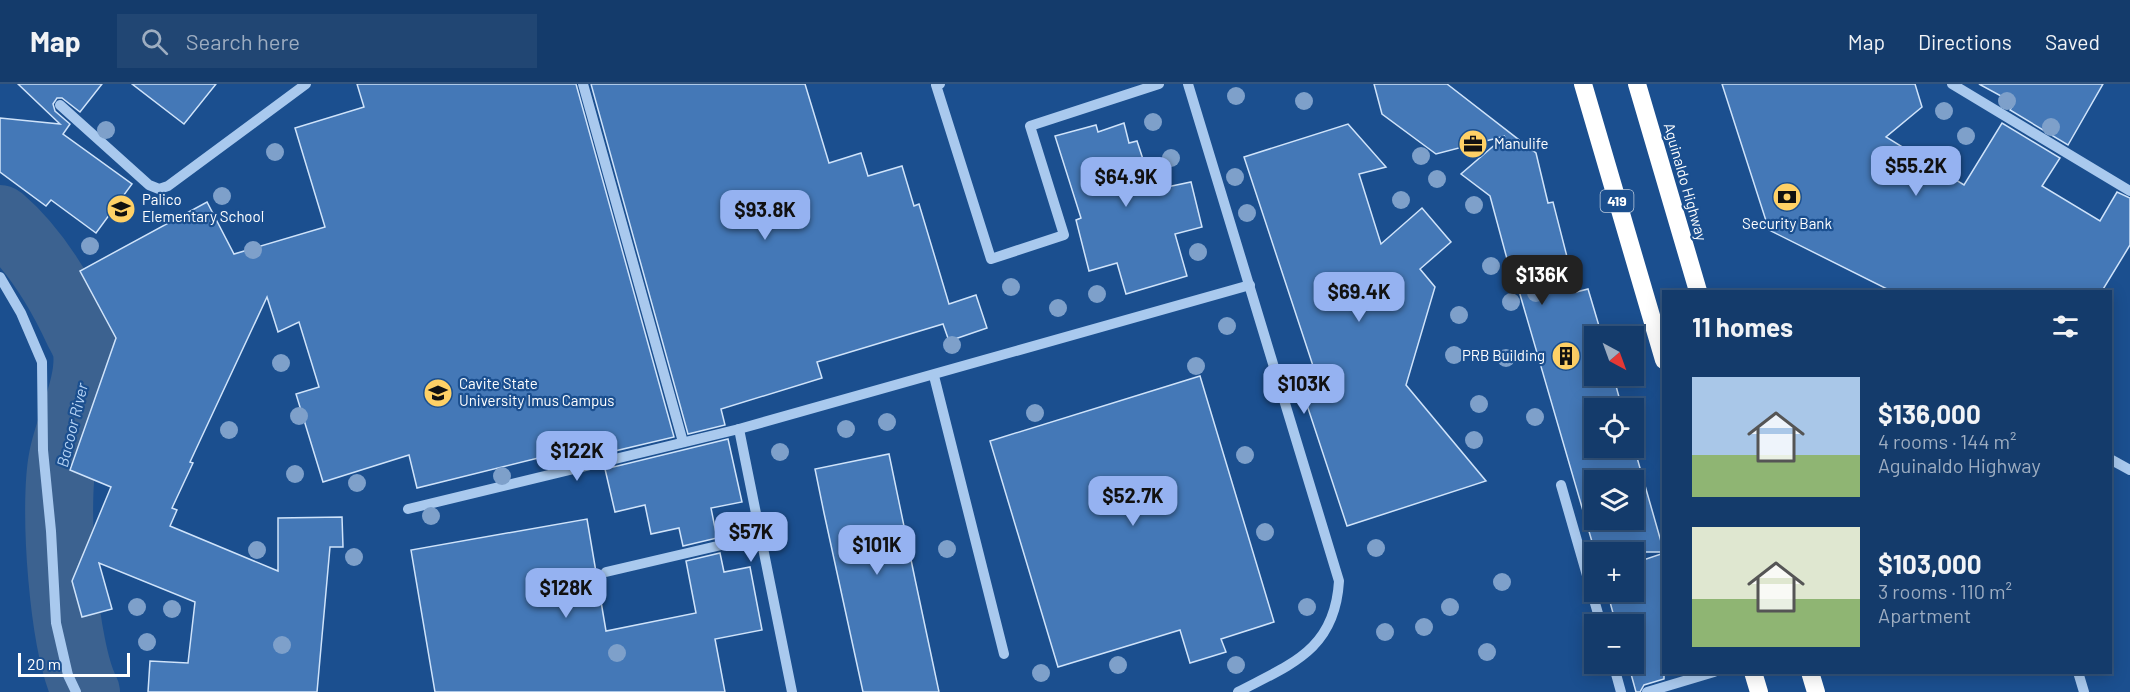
<!DOCTYPE html>
<meta charset="utf-8">
<style>
body{margin:0;font-family:Barlow,sans-serif;background:#214673;color:#f1f3f6;height:100vh;display:flex;flex-direction:column;font-size:22px;white-space:nowrap}
*{box-sizing:border-box;margin:0}
p{font-size:20px;color:#9dadc1}
.icon{flex:none;width:33px;height:33px;fill:none;stroke:currentColor;stroke-width:2;stroke-linecap:round;stroke-linejoin:round}
.map{position:relative;flex:1;overflow:hidden}
.details{position:absolute;left:1662px;top:206px;width:450px;height:384px;display:flex;flex-direction:column;background:#143b6b;border-radius:0px;box-shadow:0 3px 15px #0003,0 0 0 2px #33557e}
.details>*{flex:none}
.needle{width:39px;rotate:139deg}
.buttons{position:absolute;left:1584px;top:242px;display:grid;gap:12px}
.buttons a{display:grid;place-items:center;width:60px;height:60px;border-radius:0px;background:#143b6b;box-shadow:0 3px 15px #0003,0 0 0 2px #33557e;font-size:30px}
.scale{position:absolute;left:18px;bottom:15px;width:112px;box-sizing:border-box;padding-left:6px;border:3px solid #fff;border-top:0;font-size:16px;line-height:21px;white-space:nowrap;color:#fff;-webkit-text-stroke:4px #1b4f8f;paint-order:stroke}
.price{position:absolute;translate:-50% -51px;padding:0 14px;border-radius:12px;background:#95b2f1;color:#111;font-size:20px;line-height:39px;filter:drop-shadow(0 2px 3px #0008)}
.price::after{content:'';position:absolute;left:50%;top:36px;width:18px;height:14px;margin-left:-9px;background:inherit;clip-path:polygon(0 0,100% 0,50% 100%)}
.price.selected{background:#222;color:#fff}
ul{padding:0;list-style:none}
li{display:flex;align-items:center;gap:18px;height:150px;padding:0 30px}
li span{display:grid;place-items:center;flex:none;width:168px;height:120px;border-radius:0px;color:#555}
li>.icon{margin-inline-start:auto}
span .icon{width:72px;height:72px;fill:#fffc;stroke-width:1}
li b{font-size:26px}
h2{display:flex;justify-content:space-between;align-items:center;height:72px;padding:0 30px;font-size:26px}
header{display:flex;align-items:center;gap:36px;box-sizing:border-box;height:84px;padding:0 30px;background:#143b6b;border-bottom:2px solid #33557e}
header strong{font-size:28px}
nav{display:flex;gap:33px;margin-inline-start:auto;font-size:21px}
.search{width:420px;height:54px;background:#214673;display:flex;align-items:center;gap:15px;box-sizing:border-box;padding:0 21px;border-radius:0px;color:#9dadc1;font-size:22px}
.map>svg:first-child{display:block}
.lines{fill:none;stroke-linecap:round;stroke-linejoin:round}
.river{stroke:#3c6290;stroke-width:68}
.building{fill:#4478b7;stroke:#cfe3fa;stroke-width:1.5;fill-rule:evenodd}
.minor{stroke:#a9c9ee;stroke-width:10}
.highway{stroke:#fff;stroke-width:18}
.tree{fill:#7ea0ca}
.labels{text-anchor:middle;stroke-width:4.5;stroke-linejoin:round;paint-order:stroke}
.shield{fill:#1b4f8f;stroke:#bbcadd;stroke-width:1.5}
.shield-label{font-size:14px;font-weight:bold;fill:#fff}
.poi-label{font-size:15px;fill:#fff;stroke:#1b4f8f;text-anchor:start}
.street-label{font-size:15px;fill:#fff;stroke:#1b4f8f}
.water-label{font-size:16px;font-style:italic;fill:#b5d3f5;stroke:#1b4f8f}
</style>
<header>
<strong>Map</strong>
<div class="search"><svg class="icon" aria-label="search" viewBox="0 0 24 24"><circle cx="10" cy="10" r="6"/><path d="M15 15l6 6"/></svg>Search here</div>
<nav><a>Map</a><a>Directions</a><a>Saved</a></nav>
</header>
<div class="map">
<svg width="2130" height="608" viewBox="0 0 2130 608">
<rect width="100%" height="100%" fill="#1b4f8f"/>
<g class="lines">
<!-- river -->
<path class="river" d="M 0,135 C 35,165 59,205 78,246 C 81,252 86,260 87,267 C 91,301 69,341 63,373 C 53,421 63,565 86,608"/>
</g>
<!-- building -->
<g class="building">
<path d="M 18,0 L 102,0 L 80,28 L 62,14 L 57,14 L 53,20 L 55,27 L 70,40 L 63,50 L 132,100 L 96,149 L 51,116 L 46,122 L 0,88 L 0,34 L 60,40 Z"/>
<path d="M 132,0 L 216,0 L 184,40 Z"/>
<path d="M 357,0 L 576,0 L 674,353 L 602,370 L 599,359 L 417,404 L 409,371 L 323,398 L 296,310 L 319,303 L 299,238 L 278,248 L 267,213 L 190,378 L 193,379 L 172,424 L 177,426 L 170,442 L 278,487 L 278,434 L 342,433 L 343,463 L 330,463 L 317,608 L 148,608 L 150,577 L 188,579 L 195,518 L 99,479 L 112,525 L 82,533 L 72,497 L 111,403 L 70,386 L 116,254 L 80,187 L 207,118 L 234,170 L 325,143 L 295,44 L 364,23 Z"/>
<path d="M 591,0 L 805,0 L 829,79 L 861,69 L 868,92 L 902,82 L 914,122 L 919,120 L 949,220 L 976,211 L 987,244 L 949,257 L 943,240 L 817,278 L 822,294 L 721,325 L 725,341 L 688,350 Z"/>
<path d="M 1374,0 L 1447,0 L 1536,69 L 1548,119 L 1553,118 L 1576,208 L 1588,205 L 1602,252 L 1594,252 L 1594,291 L 1613,291 L 1622,324 L 1594,324 L 1594,363 L 1634,363 L 1664,468 L 1595,468 L 1519,207 L 1516,208 L 1490,112 L 1461,90 L 1505,52 L 1436,70 L 1382,30 ZM 1594,396 L 1634,396 L 1634,435 L 1594,435 Z"/>
<path d="M 1722,0 L 1915,0 L 1922,23 L 1886,53 L 1964,101 L 2002,39 L 2060,74 L 2042,102 L 2100,137 L 2117,108 L 2130,114 L 2130,161 L 2102,207 L 1891,207 L 1769,146 Z"/>
<path d="M 1979,0 L 2103,0 L 2068,61 L 2010,26 L 2014,19 Z"/>
<path d="M 1124,39 L 1129,59 L 1137,57 L 1153,106 L 1191,98 L 1202,143 L 1175,150 L 1187,192 L 1126,210 L 1117,179 L 1089,187 L 1076,136 L 1081,134 L 1055,52 L 1096,41 L 1098,48 Z"/>
<path d="M 1348,40 L 1386,83 L 1359,90 L 1381,160 L 1422,124 L 1451,158 L 1420,185 L 1435,203 L 1406,301 L 1486,397 L 1347,442 L 1304,312 L 1321,306 L 1244,73 Z"/>
<path d="M 1200,292 L 1274,538 L 1221,555 L 1226,568 L 1190,579 L 1180,546 L 1058,583 L 990,357 Z"/>
<path d="M 728,355 L 742,418 L 711,424 L 717,454 L 683,462 L 679,444 L 651,450 L 645,421 L 615,428 L 605,385 Z"/>
<path d="M 889,370 L 915,495 L 939,608 L 863,608 L 824,429 L 815,385 Z"/>
<path d="M 587,435 L 606,547 L 696,529 L 686,477 L 720,469 L 724,488 L 750,483 L 762,546 L 715,555 L 725,608 L 435,608 L 411,466 Z"/>
<path d="M 1664,469 L 1664,595 L 1644,601 L 1640,608 L 1636,608 L 1628,579 L 1634,579 L 1634,540 L 1616,540 L 1607,507 L 1634,507 L 1634,479 Z"/>
</g>
<g class="lines">
<!-- minor -->
<g class="minor">
<path d="M 583,0 L 683,358"/>
<path d="M 940,0 L 936,1 L 991,175 L 1064,151 L 1030,42 L 1159,0"/>
<path d="M 1188,0 L 1339,497 C 1335,566 1291,580 1238,608"/>
<path d="M 1952,0 L 2130,107"/>
<path d="M 60,21 L 149,101 L 159,105 L 168,102 L 306,0"/>
<path d="M 0,193 L 21,229 L 42,278 L 43,366 L 51,447 L 56,539 L 68,591 L 76,608"/>
<path d="M 934,292 L 1004,570"/>
<path d="M 739,345 L 792,608"/>
<path d="M 2110,375 L 2130,386"/>
<path d="M 1561,401 L 1601,540"/>
<path d="M 408,425 L 739,345 L 1250,201"/>
<path d="M 606,488 L 760,452"/>
<path d="M 1613,579 L 1621,608"/>
<path d="M 2078,588 L 2084,608"/>
<path d="M 1647,608 L 1714,588"/>
</g>
<!-- highway -->
<g class="highway">
<path d="M 1583,0 L 1664,276"/>
<path d="M 1637,0 L 1698,207"/>
<path d="M 1753,588 L 1759,608"/>
<path d="M 1810,588 L 1816,608"/>
</g>
</g>
<!-- trees -->
<g class="tree">
<circle cx="1236" cy="12" r="9"/>
<circle cx="1304" cy="17" r="9"/>
<circle cx="2007" cy="17" r="9"/>
<circle cx="1944" cy="27" r="9"/>
<circle cx="1153" cy="38" r="9"/>
<circle cx="2051" cy="43" r="9"/>
<circle cx="106" cy="46" r="9"/>
<circle cx="1966" cy="52" r="9"/>
<circle cx="275" cy="68" r="9"/>
<circle cx="1421" cy="72" r="9"/>
<circle cx="1171" cy="74" r="9"/>
<circle cx="1235" cy="93" r="9"/>
<circle cx="1437" cy="95" r="9"/>
<circle cx="222" cy="112" r="9"/>
<circle cx="1401" cy="116" r="9"/>
<circle cx="1474" cy="121" r="9"/>
<circle cx="1247" cy="129" r="9"/>
<circle cx="90" cy="162" r="9"/>
<circle cx="253" cy="166" r="9"/>
<circle cx="1198" cy="168" r="9"/>
<circle cx="1491" cy="182" r="9"/>
<circle cx="1011" cy="203" r="9"/>
<circle cx="1536" cy="209" r="9"/>
<circle cx="1097" cy="210" r="9"/>
<circle cx="1511" cy="218" r="9"/>
<circle cx="1058" cy="224" r="9"/>
<circle cx="1459" cy="231" r="9"/>
<circle cx="1227" cy="242" r="9"/>
<circle cx="952" cy="261" r="9"/>
<circle cx="1454" cy="271" r="9"/>
<circle cx="1506" cy="274" r="9"/>
<circle cx="281" cy="279" r="9"/>
<circle cx="1196" cy="282" r="9"/>
<circle cx="1479" cy="320" r="9"/>
<circle cx="1035" cy="329" r="9"/>
<circle cx="299" cy="332" r="9"/>
<circle cx="1535" cy="333" r="9"/>
<circle cx="887" cy="338" r="9"/>
<circle cx="846" cy="345" r="9"/>
<circle cx="229" cy="346" r="9"/>
<circle cx="1474" cy="356" r="9"/>
<circle cx="780" cy="368" r="9"/>
<circle cx="1245" cy="371" r="9"/>
<circle cx="295" cy="390" r="9"/>
<circle cx="502" cy="392" r="9"/>
<circle cx="357" cy="399" r="9"/>
<circle cx="431" cy="432" r="9"/>
<circle cx="1265" cy="448" r="9"/>
<circle cx="1376" cy="464" r="9"/>
<circle cx="947" cy="465" r="9"/>
<circle cx="257" cy="466" r="9"/>
<circle cx="354" cy="473" r="9"/>
<circle cx="1502" cy="498" r="9"/>
<circle cx="137" cy="523" r="9"/>
<circle cx="1307" cy="523" r="9"/>
<circle cx="1450" cy="523" r="9"/>
<circle cx="172" cy="525" r="9"/>
<circle cx="1424" cy="543" r="9"/>
<circle cx="1385" cy="548" r="9"/>
<circle cx="147" cy="558" r="9"/>
<circle cx="282" cy="561" r="9"/>
<circle cx="1487" cy="568" r="9"/>
<circle cx="617" cy="569" r="9"/>
<circle cx="1118" cy="581" r="9"/>
<circle cx="1236" cy="581" r="9"/>
<circle cx="1041" cy="589" r="9"/>
</g>
<!-- icons -->
<defs>
<g id="office-disc" transform="scale(1.5)"><circle r="9.5" fill="#ffd166" stroke="#1b4f8f"/><path d="M-6-3h4V-5.5h4V-3h4V5H-6ZM-1-4.5V-3h2v-1.5ZM-6 0V1H6V0Z" fill="#111"/></g>
<g id="bank-disc" transform="scale(1.5)"><circle r="9.5" fill="#ffd166" stroke="#1b4f8f"/><path d="M-6-4H6V4H-6ZM0-2.3a2.3 2.3 0 1 0 0 4.6a2.3 2.3 0 1 0 0-4.6Z" fill="#111"/></g>
<g id="school-disc" transform="scale(1.5)"><circle r="9.5" fill="#ffd166" stroke="#1b4f8f"/><path d="M0-5L7-2L0 1L-7-2ZM-4 1L0 2.5L4 1V4Q0 6-4 4Z" fill="#111"/></g>
<g id="building-disc" transform="scale(1.5)"><circle r="9.5" fill="#ffd166" stroke="#1b4f8f"/><path d="M-4-6H4V6H1V3H-1V6H-4ZM-2.5-4.3h1.7v1.8h-1.7ZM.8-4.3h1.7v1.8H.8ZM-2.5-1h1.7V.8h-1.7ZM.8-1h1.7V.8H.8Z" fill="#111"/></g>
<g id="university-disc" transform="scale(1.5)"><circle r="9.5" fill="#ffd166" stroke="#1b4f8f"/><path d="M0-5L7-2L0 1L-7-2ZM-4 1L0 2.5L4 1V4Q0 6-4 4Z" fill="#111"/></g>
</defs>
<g fill-rule="evenodd">
<use href="#office-disc" x="1473" y="60"/>
<use href="#bank-disc" x="1787" y="113"/>
<use href="#school-disc" x="121" y="125"/>
<use href="#building-disc" x="1566" y="272"/>
<use href="#university-disc" x="438" y="309"/>
</g>
<g class="labels">
<!-- shield labels -->
<rect class="shield" x="1600.5" y="106" width="33" height="22" rx="4.5"/>
<g class="shield-label">
<text x="1617" y="122">419</text>
</g>
<!-- poi labels -->
<g class="poi-label">
<text x="1494" y="65">Manulife</text>
<text x="142" y="121">Palico<tspan x="142" dy="17">Elementary School</tspan></text>
<text x="1787" y="145" text-anchor="middle">Security Bank</text>
<text x="1545" y="277" text-anchor="end">PRB Building</text>
<text x="459" y="305">Cavite State<tspan x="459" dy="17">University Imus Campus</tspan></text>
</g>
<!-- street labels -->
<g class="street-label">
<text transform="translate(1685 98) rotate(74)" y="5">Aguinaldo Highway</text>
</g>
<!-- water labels -->
<g class="water-label">
<text transform="translate(72 341) rotate(-76)" y="6">Bacoor River</text>
</g>
</g>
</svg>
<div class="buttons">
<a><svg class="needle" viewBox="-14 -14 28 28"><path d="M0-13l5 13h-10z" fill="#e53935"/><path d="M0 13l5-13h-10z" fill="#9dadc1"/></svg></a>
<a><svg class="icon" aria-label="locate" viewBox="0 0 24 24"><circle cx="12" cy="12" r="6"/><path d="M12 2v4M12 18v4M2 12h4M18 12h4"/></svg></a>
<a><svg class="icon" aria-label="layers" viewBox="0 0 24 24"><path d="M12 4l9 5-9 5-9-5zM3 14l9 5 9-5"/></svg></a>
<a>+</a>
<a>−</a>
</div>
<div class="scale">20 m</div>
<b class="price" style="left:1916px;top:113px">$55.2K</b>
<b class="price" style="left:1126px;top:124px">$64.9K</b>
<b class="price" style="left:765px;top:157px">$93.8K</b>
<b class="price selected" style="left:1542px;top:222px">$136K</b>
<b class="price" style="left:1359px;top:239px">$69.4K</b>
<b class="price" style="left:1304px;top:331px">$103K</b>
<b class="price" style="left:577px;top:398px">$122K</b>
<b class="price" style="left:1133px;top:443px">$52.7K</b>
<b class="price" style="left:751px;top:479px">$57K</b>
<b class="price" style="left:877px;top:492px">$101K</b>
<b class="price" style="left:566px;top:535px">$128K</b>
<section class="details">
<h2>11 homes<svg class="icon" aria-label="filters" viewBox="0 0 24 24"><path d="M4 7h16M4 17h16"/><circle cx="9" cy="7" r="2"/><circle cx="15" cy="17" r="2"/></svg></h2>
<ul>
<li><span style="background:linear-gradient(#a9c7e8 65%,#8fb573 0)"><svg class="icon" aria-label="home" viewBox="0 0 24 24"><path d="M3 11l9-7 9 7M6 9v11h12V9"/></svg></span><div><b>$136,000</b><p>4 rooms · 144 m²</p><p>Aguinaldo Highway</p></div></li>
<li><span style="background:linear-gradient(#dfe7d0 60%,#8fb573 0)"><svg class="icon" aria-label="home" viewBox="0 0 24 24"><path d="M3 11l9-7 9 7M6 9v11h12V9"/></svg></span><div><b>$103,000</b><p>3 rooms · 110 m²</p><p>Apartment</p></div></li>
</ul>
</section>
</div>
